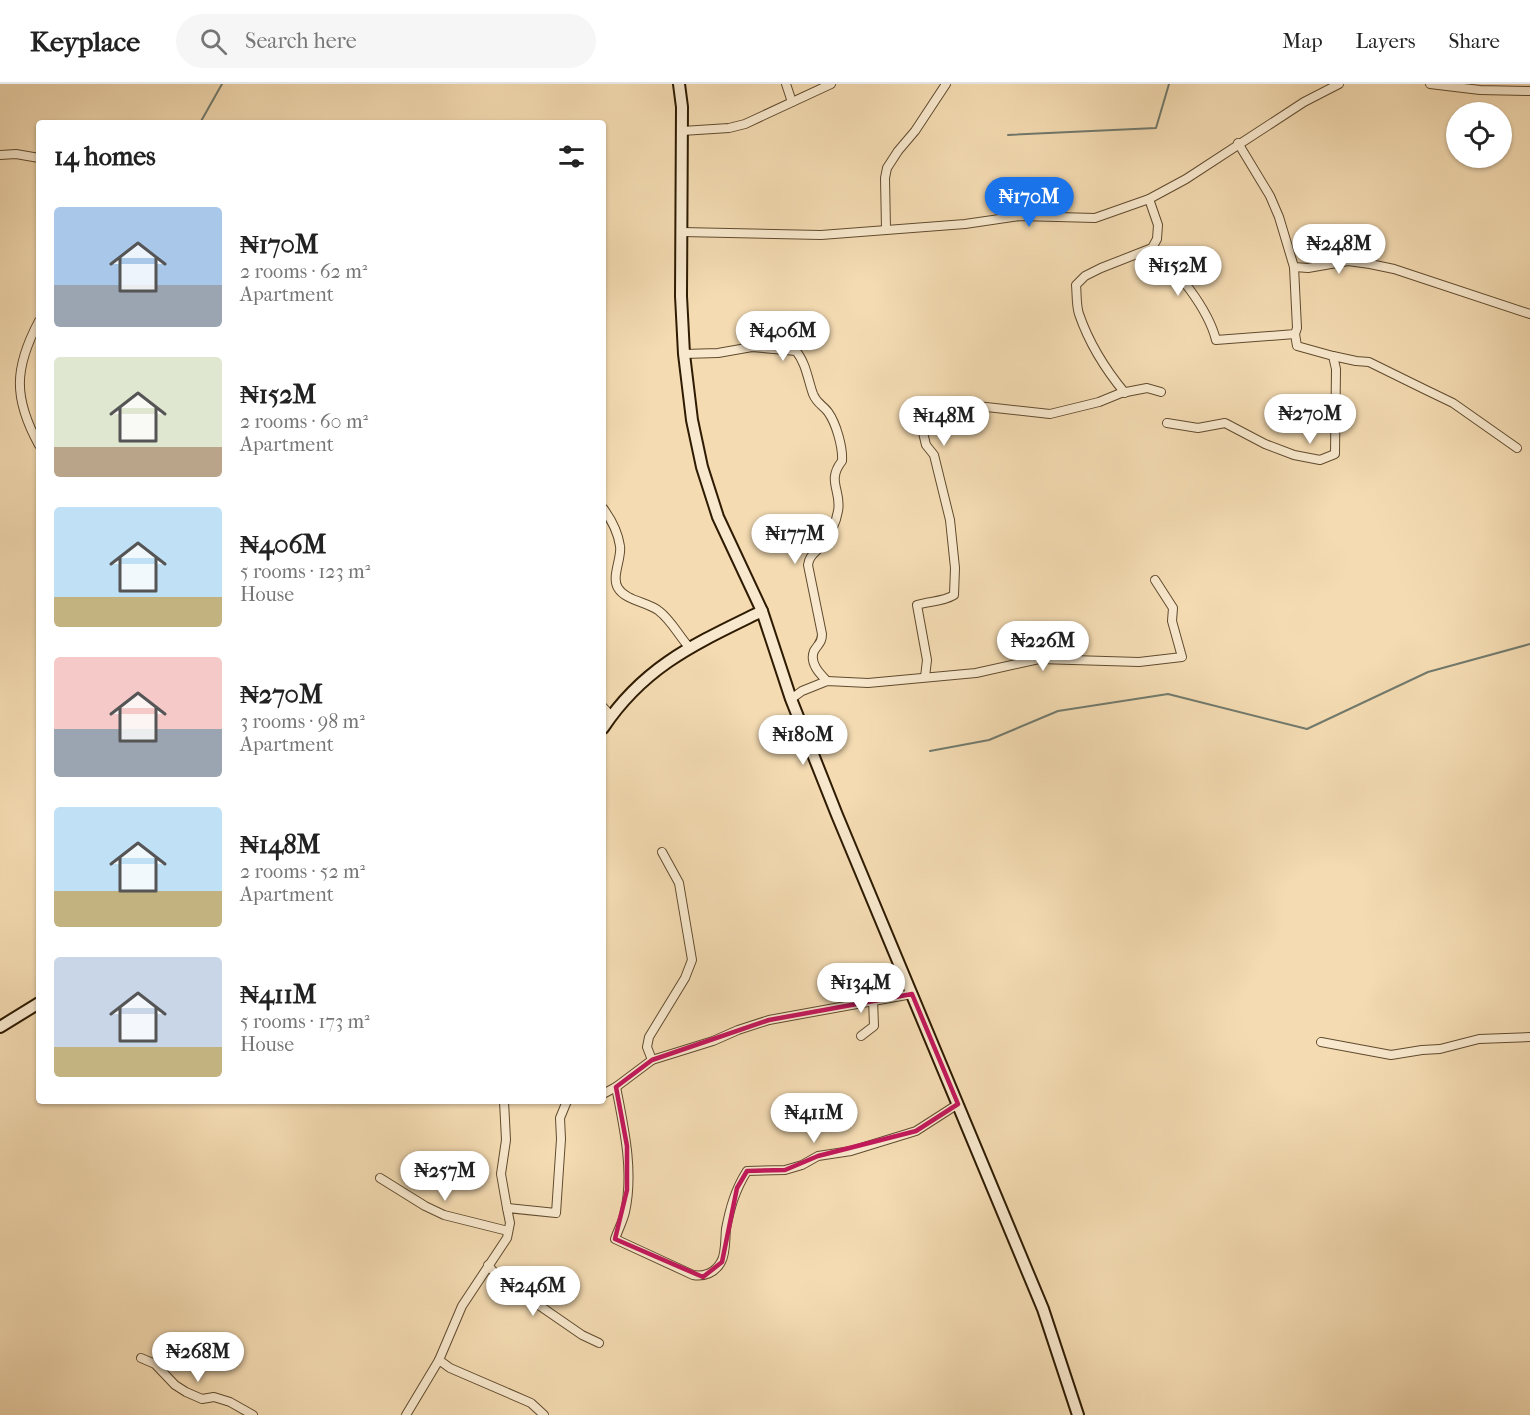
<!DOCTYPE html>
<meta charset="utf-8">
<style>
body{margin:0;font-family:"IM FELL French Canon",serif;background:#f6f6f6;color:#222;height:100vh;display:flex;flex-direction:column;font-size:22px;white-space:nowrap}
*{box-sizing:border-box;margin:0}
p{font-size:20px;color:#767676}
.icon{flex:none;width:33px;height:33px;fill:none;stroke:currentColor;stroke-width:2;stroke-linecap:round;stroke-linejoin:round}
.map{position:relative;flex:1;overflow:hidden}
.panel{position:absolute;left:36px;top:36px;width:570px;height:984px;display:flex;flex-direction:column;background:#fff;border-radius:6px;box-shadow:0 2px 4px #0004}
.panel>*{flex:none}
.tools{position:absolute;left:1446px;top:18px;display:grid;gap:12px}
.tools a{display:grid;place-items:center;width:66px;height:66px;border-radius:50%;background:#fff;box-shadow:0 2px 4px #0004;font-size:30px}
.price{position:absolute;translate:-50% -51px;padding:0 14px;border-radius:21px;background:#fff;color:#222;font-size:20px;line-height:39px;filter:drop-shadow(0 2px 3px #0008)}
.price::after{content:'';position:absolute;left:50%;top:36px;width:18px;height:14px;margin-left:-9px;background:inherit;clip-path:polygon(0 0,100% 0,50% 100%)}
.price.current{background:#1a73e8;color:#fff}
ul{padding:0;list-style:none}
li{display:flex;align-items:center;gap:18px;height:150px;padding:0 18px}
li span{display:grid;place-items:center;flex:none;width:168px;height:120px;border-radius:6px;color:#555}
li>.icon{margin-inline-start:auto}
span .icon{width:72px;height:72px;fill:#fffc;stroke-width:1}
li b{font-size:26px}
h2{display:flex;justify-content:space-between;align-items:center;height:72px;padding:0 18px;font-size:26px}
header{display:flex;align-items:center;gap:36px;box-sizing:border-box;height:84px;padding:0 30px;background:#fff;border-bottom:2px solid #e0e0e0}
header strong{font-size:28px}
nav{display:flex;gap:33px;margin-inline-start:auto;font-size:21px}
.search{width:420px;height:54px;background:#f6f6f6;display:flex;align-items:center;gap:15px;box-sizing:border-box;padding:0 21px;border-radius:33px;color:#767676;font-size:22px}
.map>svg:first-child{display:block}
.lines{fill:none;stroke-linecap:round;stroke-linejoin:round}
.stream{stroke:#717a6d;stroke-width:2}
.street-casing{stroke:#604b2e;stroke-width:10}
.secondary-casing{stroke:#2e1b02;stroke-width:14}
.street{stroke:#f8e8cd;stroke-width:8}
.secondary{stroke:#f8e8cd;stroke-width:10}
.marked{fill:none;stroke:#c2185b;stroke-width:4.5;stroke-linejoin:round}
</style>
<header>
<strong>Keyplace</strong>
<div class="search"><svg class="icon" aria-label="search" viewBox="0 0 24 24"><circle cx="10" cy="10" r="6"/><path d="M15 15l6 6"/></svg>Search here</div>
<nav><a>Map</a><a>Layers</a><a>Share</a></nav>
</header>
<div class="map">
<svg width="1530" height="1331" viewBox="0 0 1530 1331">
<rect width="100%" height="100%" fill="#f4dbb2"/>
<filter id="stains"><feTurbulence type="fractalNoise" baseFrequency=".00333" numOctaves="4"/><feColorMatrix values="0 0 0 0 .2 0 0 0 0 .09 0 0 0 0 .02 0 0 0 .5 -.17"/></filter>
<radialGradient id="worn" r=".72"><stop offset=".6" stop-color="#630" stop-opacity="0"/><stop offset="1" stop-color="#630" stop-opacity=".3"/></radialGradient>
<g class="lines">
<!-- stream -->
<g class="stream">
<path d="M 200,39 L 222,0"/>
<path d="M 1008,51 L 1156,44 L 1169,0"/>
<path d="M 930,667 L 989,656 L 1058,627 L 1168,610 L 1307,645 L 1428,588 L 1530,560"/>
</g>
<!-- street casing -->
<g class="street-casing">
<g id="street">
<path d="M 786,0 L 792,18"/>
<path d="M 1430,0 L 1480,6 L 1530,7"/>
<path d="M 682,47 L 729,44 L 745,40 L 831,0"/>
<path d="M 1238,59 L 1270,112 L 1279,133 L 1294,183 L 1308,184 L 1348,177 L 1370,180 L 1394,185 L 1530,230"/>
<path d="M 0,71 L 16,70 L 39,74"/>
<path d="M 886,145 L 885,94 L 887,84 L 898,67 L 915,47 L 946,0"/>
<path d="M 682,148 L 821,151 L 965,140 L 1020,132 L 1095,134 L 1149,115 L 1186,95 L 1304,18 L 1339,0"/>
<path d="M 1152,164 C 1176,185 1208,224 1216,256 L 1295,250 L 1297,244 L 1294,183"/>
<path d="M 39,237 C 14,284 13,314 39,361"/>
<path d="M 684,270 L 718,269 L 752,263 L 796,267 C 806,279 808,296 813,310 C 817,320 823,321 828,328 C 836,339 843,363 842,377 C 826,397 842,407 838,427 C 836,440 829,452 821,462 C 815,469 809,472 808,481 L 822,550 C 822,559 818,560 814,567 C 809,579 820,590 827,597"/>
<path d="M 1333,272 L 1356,277 L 1369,278 L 1426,306 L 1453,319 L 1517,364"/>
<path d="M 1125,309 C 1105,285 1089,259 1079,230 C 1076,221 1077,210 1076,201 L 1085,192 L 1101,184 L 1152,164 L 1157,155 L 1158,141 L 1149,115"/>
<path d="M 1167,339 L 1198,344 L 1225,339 L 1265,360 L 1294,371 L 1320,376 L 1335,370 L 1336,285 L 1333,272 L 1297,262 L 1295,250"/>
<path d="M 603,424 C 611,435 618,448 620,462 C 622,474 611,493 618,504 C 626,517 648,518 659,527 C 671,536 679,552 689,563"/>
<path d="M 925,593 L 927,576 L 917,521 C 929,517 943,518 954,511 L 955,484 L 950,436 L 934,371 L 926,361 L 919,332 L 925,323 L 938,320 L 968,321 L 1050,330 L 1099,318 L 1121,309 L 1147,304 L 1161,308"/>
<path d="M 791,615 L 802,607 L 827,597 L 868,599 L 976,589 L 1039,575 L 1139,578 L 1182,573 L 1172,537 L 1173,524 L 1155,496"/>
<path d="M 603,623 L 611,632"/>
<path d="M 662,768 L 679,799 L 692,876 L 685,894 L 649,953 L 647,963 L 652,976 L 713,957 L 738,946 L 769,936 L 912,910"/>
<path d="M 861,952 L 874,942 L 873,915"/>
<path d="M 1321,958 L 1391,971 L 1422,966 L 1440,965 L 1479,955 L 1530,953"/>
<path d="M 616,1003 C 624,1044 634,1087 625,1128 C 623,1137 618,1146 615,1155 L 693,1191 C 704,1193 715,1189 721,1178 C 726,1170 725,1155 726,1145 C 730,1124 735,1106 747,1087 L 785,1086 L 802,1081 L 818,1072 L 851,1067 L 916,1047 L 958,1020"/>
<path d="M 603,1010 L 616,1003 L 652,976"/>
<path d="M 504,1017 L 506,1056 L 501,1090 L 507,1124"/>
<path d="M 380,1094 L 425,1122 L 444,1131 L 508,1147"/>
<path d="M 488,1181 L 498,1193 L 582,1251 L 599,1259"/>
<path d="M 141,1274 L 155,1280 L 175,1301 L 186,1308 L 202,1315 L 214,1313 L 230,1318 L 253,1331"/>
<path d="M 439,1276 L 462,1222 L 507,1154 L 510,1139 L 507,1124 L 556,1129 L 561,1055 L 560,1034 L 567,1017"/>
<path d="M 406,1331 L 439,1276 L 450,1284 L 531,1319 L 544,1331"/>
</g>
</g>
<!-- secondary casing -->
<g class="secondary-casing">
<g id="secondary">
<path d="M 679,0 L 682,23 L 681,212 L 684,270 L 692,336 L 702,383 L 718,433 L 762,527 L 791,615 L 837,731 L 1043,1225 L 1078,1331"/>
<path d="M 603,644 C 645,581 697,559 762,527"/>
<path d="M 0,943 L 39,919"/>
</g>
</g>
<!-- street -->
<use href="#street" class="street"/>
<!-- secondary -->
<use href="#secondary" class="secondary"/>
</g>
<!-- marked area -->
<path class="marked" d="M 912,910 L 958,1020 L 916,1047 L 818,1072 L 785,1086 L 747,1087 L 737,1104 L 722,1178 L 703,1193 L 615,1155 L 627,1106 L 627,1062 L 616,1003 L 652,976 L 769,936 Z"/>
<rect width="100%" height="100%" filter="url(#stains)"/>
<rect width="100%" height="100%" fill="url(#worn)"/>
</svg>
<div class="tools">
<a><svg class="icon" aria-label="locate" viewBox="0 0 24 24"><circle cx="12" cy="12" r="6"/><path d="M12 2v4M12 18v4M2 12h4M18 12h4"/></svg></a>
</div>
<b class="price current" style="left:1029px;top:144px">₦170M</b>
<b class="price" style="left:1339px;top:191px">₦248M</b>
<b class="price" style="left:1178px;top:213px">₦152M</b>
<b class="price" style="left:783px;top:278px">₦406M</b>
<b class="price" style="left:1310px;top:361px">₦270M</b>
<b class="price" style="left:944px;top:363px">₦148M</b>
<b class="price" style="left:795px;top:481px">₦177M</b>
<b class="price" style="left:1043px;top:588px">₦226M</b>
<b class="price" style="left:803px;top:682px">₦180M</b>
<b class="price" style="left:861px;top:930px">₦134M</b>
<b class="price" style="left:814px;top:1060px">₦411M</b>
<b class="price" style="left:445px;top:1118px">₦257M</b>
<b class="price" style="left:533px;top:1233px">₦246M</b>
<b class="price" style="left:198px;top:1299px">₦268M</b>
<section class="panel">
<h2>14 homes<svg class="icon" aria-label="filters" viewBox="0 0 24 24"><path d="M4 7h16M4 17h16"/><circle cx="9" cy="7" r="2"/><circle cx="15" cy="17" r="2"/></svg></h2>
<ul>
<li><span style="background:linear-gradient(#a9c7e8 65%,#9aa5b1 0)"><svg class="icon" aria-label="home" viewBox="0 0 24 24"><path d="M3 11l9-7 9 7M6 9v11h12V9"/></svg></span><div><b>₦170M</b><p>2 rooms · 62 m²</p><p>Apartment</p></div></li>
<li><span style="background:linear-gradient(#dfe7d0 75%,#b9a48a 0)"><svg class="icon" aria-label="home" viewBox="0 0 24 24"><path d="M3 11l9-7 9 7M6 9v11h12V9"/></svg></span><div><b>₦152M</b><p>2 rooms · 60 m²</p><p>Apartment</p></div></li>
<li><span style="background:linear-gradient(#bfe0f5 75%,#c2b280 0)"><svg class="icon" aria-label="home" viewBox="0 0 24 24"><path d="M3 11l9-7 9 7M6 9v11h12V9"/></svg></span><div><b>₦406M</b><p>5 rooms · 123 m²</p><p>House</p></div></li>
<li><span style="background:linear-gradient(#f6c9c9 60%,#9aa5b1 0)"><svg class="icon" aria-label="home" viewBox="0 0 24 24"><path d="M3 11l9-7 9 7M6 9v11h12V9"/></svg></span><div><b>₦270M</b><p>3 rooms · 98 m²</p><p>Apartment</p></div></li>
<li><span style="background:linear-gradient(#bfe0f5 70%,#c2b280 0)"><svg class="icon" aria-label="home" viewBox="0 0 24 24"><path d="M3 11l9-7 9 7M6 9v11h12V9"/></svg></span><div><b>₦148M</b><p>2 rooms · 52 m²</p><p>Apartment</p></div></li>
<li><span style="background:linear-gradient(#c9d6e8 75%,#c2b280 0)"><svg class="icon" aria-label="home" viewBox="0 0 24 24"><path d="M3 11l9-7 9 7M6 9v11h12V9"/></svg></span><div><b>₦411M</b><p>5 rooms · 173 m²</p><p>House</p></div></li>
</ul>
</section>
</div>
